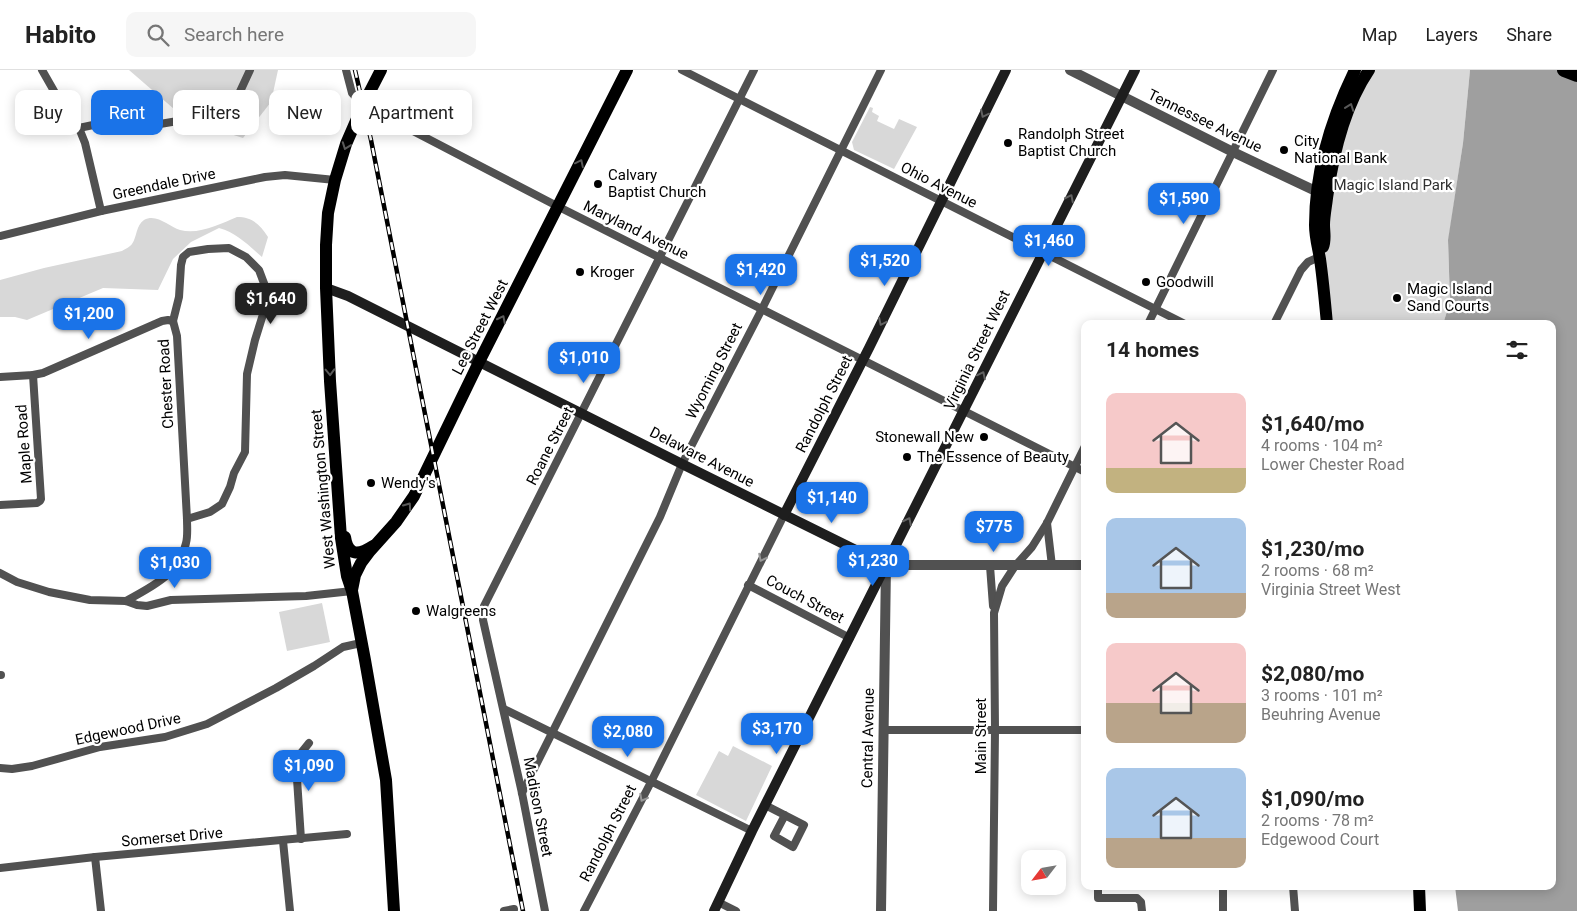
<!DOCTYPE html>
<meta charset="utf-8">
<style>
body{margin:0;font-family:Roboto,sans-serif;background:#f6f6f6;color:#222;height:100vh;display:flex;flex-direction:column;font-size:19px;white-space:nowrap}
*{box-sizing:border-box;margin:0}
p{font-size:16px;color:#767676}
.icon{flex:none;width:28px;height:28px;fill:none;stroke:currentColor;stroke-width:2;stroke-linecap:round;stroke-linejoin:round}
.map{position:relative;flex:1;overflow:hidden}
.panel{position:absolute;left:1081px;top:250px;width:475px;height:570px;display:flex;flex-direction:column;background:#fff;border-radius:10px;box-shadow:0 2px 12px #0003}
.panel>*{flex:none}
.hud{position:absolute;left:15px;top:20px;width:475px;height:45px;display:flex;gap:10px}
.needle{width:32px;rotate:239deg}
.buttons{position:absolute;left:1021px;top:780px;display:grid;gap:10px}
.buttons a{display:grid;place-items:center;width:45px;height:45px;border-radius:10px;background:#fff;box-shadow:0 2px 12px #0003;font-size:25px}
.price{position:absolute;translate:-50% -42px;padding:0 11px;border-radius:10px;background:#1a73e8;color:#fff;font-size:16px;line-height:32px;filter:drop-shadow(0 1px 2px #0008)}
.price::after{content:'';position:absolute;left:50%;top:30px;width:15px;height:11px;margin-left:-8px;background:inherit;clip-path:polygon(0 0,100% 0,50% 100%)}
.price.active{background:#222;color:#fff}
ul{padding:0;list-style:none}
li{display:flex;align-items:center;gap:15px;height:125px;padding:0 25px}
li span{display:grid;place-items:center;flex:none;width:140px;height:100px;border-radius:10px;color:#555}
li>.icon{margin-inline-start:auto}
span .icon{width:60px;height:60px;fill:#fffc;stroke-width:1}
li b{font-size:21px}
h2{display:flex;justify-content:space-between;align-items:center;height:60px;padding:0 25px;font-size:21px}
.chip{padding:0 18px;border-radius:10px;background:#fff;box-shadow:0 2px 12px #0003;font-size:18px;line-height:45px}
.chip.active{background:#1a73e8;color:#fff}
header{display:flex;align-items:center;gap:30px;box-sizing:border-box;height:70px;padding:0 25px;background:#fff;border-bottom:1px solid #e0e0e0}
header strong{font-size:24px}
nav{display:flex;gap:28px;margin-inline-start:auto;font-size:18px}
.search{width:350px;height:45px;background:#f6f6f6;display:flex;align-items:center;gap:12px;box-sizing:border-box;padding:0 18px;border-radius:10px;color:#767676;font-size:19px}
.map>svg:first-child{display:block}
.green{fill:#d8d8d8}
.water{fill:#9f9f9f}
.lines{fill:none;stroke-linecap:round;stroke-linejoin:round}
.minor{stroke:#515151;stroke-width:8}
.tertiary{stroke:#515151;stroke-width:10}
.secondary{stroke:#1e1e1e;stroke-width:10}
.primary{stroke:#000;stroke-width:12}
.motorway{stroke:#000;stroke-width:14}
.rail-casing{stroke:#000;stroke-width:4.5}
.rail{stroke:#fff;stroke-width:2.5;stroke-dasharray:8;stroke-linecap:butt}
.oneway{stroke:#595959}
.oneway2{stroke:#626262}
.oneway3{stroke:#979797}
.poi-dot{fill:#000;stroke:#fff;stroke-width:2}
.labels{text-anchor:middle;stroke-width:4.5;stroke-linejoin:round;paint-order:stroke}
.street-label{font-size:15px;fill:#000;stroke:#fff}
.poi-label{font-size:15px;fill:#000;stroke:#fff;text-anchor:start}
.park-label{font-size:15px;fill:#2f2f2f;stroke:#fff}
</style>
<header>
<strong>Habito</strong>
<div class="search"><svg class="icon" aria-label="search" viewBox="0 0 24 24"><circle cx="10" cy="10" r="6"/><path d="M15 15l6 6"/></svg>Search here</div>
<nav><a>Map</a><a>Layers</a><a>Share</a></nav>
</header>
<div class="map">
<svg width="1577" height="841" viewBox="0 0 1577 841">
<rect width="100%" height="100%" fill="#fff"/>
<!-- green -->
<g class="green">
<path d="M 129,0 L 278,0 L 271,32 L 243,68 L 193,52 L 174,39 Z"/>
<path d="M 1369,0 L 1470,0 L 1463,73 L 1448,173 L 1450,232 L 1443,254 L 1327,254 L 1325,172 L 1331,102 Z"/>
<path d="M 870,37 L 873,38 L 872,42 L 879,46 L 877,51 L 894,59 L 899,49 L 917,57 L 894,99 L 854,80 L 852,72 Z"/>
<path d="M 237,147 C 252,147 260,154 268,167 L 262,187 C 248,175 237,163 219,158 L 191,172 L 173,189 L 158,220 L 103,218 L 27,250 L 15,247 L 0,247 L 0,210 L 44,198 L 122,181 C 125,179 130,177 132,174 C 137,167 136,155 144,150 C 157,143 169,157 180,160 C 199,165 220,154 237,147 Z"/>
<path d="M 322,533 L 330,572 L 287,581 L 279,542 Z"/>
<path d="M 733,676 L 772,696 L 746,751 L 696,725 L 719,681 L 728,686 Z"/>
</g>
<!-- water -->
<path class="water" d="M 1470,0 L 1577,0 L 1577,841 L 1458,841 L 1455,816 L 1552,816 L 1552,254 L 1443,254 L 1450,232 L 1448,170 L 1463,73 Z"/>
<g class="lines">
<!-- minor -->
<g class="minor">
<path d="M 42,0 L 66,42 L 79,58 L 85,73 L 101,141"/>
<path d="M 346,0 L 352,23 L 363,35 L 559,137 L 1085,402"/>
<path d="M 682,0 L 1185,254"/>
<path d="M 79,58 L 93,55 L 114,53 L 160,54 L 207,46 L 225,40 L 237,28 L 250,0"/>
<path d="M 0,166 L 101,141 L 265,107 L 285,105 L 335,110"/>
<path d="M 173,251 L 179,227 L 181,195 L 183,187 L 189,182 L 208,179 L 229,178 L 246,187 L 259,200 L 265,216 L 265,238 L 255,270 L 247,304 L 245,382 L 234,403 L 230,417 L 222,434 L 210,442 L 187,449"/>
<path d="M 1148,254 L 1273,0"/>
<path d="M 1274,254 L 1301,200 L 1308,192 L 1319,187"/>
<path d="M 0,307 L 33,305 L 43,303 L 162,251 L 168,250 L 173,251"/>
<path d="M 0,435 L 37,433 L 40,431 L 41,429 L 33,305"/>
<path d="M 1047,453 L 1052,496"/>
<path d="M 990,496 L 993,536"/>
<path d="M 0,503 L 17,512 L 49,522 L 90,530 L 126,531 L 137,535 L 147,536 L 171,530 L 306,526 L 352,521"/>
<path d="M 748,515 L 850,568"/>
<path d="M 126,531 C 151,517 180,504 186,473 C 188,466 187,457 187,449 L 177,266 L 173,251"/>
<path d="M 0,605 L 1,605"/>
<path d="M 504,639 L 752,761"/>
<path d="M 883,660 L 1085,660"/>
<path d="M 0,698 L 12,699 L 32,696 L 100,677 L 165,667 L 207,654 L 276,618 L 314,596 L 343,577 L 361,573"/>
<path d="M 522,723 L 660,447 L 682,394 L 762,239 L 881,0"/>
<path d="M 765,735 L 804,755 L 793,777 L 774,766 L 785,745"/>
<path d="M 301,769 L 296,694 L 297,688 L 309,673"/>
<path d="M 283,771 L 290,841"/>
<path d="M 95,787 L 101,841"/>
<path d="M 0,798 L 95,787 L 347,764"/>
<path d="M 1098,816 L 1098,828 L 1137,828 L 1141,832 L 1142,841"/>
<path d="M 1293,816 L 1295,841"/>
<path d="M 718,832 L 736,841"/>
<path d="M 504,841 L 514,839"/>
<path d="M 545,841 L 522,723 L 483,550 L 484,536 L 754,0"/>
<path d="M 584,841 L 651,712 L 784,445"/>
<path d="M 993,841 L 995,660 L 994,543 L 1002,516 L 1015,496 L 1032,477 L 1047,453 L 1085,376"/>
<path d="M 1223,841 L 1223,816"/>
</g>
<!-- tertiary -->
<g class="tertiary">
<path d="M 1070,0 L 1233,82 L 1322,124"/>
<path d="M 881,841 L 886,495 L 1085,495"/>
</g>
<!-- secondary -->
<g class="secondary">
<path d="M 326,218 L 348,226 L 682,394 L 886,495"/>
<path d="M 784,445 L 869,278 L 1006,0"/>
<path d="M 714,841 L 752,761 L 1135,0"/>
</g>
<!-- primary -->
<g class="primary">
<path d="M 381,0 L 363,35 L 346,74 L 335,110 L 328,143 L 326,175 L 326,218 L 330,311 L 341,468 L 347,506 L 352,521 L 365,590 L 386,710 L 394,841"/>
<path d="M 1323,177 C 1326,170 1324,162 1324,155 C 1324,146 1326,137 1327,128 C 1333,84 1344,37 1369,0"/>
<path d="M 1327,254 C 1325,232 1323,210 1320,189 C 1318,177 1315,167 1315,155 C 1315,100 1331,49 1355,0"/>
<path d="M 345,467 C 348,487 359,485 373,476"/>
<path d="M 352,520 L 355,505 L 361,493 L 370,481 L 396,452 L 414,426 L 479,292 L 627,0"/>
<path d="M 1419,816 L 1420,841"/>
</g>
<!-- motorway -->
<path class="motorway" d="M 1564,0 L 1577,5"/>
<!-- rail casing -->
<g class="rail-casing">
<path id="rail" d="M 355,0 L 371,70 L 523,841"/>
</g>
<!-- rail -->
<use href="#rail" class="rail"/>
</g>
<!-- one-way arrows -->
<defs><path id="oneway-chevron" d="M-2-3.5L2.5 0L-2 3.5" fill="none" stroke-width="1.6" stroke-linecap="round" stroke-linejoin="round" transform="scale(1.25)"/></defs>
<g class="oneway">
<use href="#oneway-chevron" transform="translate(1350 37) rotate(-70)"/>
<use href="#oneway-chevron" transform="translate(346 76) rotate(110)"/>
<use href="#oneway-chevron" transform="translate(580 93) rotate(-64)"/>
<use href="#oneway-chevron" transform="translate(502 249) rotate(-63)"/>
<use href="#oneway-chevron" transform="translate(330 302) rotate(88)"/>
<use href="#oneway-chevron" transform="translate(408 436) rotate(-55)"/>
</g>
<g class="oneway2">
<use href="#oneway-chevron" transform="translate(984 44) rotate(116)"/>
<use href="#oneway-chevron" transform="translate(1070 128) rotate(-63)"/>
<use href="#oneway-chevron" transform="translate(882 252) rotate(116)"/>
<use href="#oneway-chevron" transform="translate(982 305) rotate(-64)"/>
<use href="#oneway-chevron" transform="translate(908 451) rotate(-63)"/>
</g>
<g class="oneway3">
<use href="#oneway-chevron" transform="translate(762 488) rotate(117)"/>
<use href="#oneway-chevron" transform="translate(643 728) rotate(118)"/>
</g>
<!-- markers -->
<g class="poi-dot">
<circle cx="1008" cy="73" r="5"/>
<circle cx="1284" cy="80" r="5"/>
<circle cx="598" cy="114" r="5"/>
<circle cx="580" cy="202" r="5"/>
<circle cx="1146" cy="212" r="5"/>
<circle cx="1397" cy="228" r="5"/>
<circle cx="984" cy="367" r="5"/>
<circle cx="907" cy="387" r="5"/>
<circle cx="371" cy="413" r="5"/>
<circle cx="416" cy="541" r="5"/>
</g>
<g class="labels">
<!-- street labels -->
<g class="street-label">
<text transform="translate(1205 51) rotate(26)" y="5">Tennessee Avenue</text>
<text transform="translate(164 114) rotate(-12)" y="5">Greendale Drive</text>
<text transform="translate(939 115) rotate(27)" y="5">Ohio Avenue</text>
<text transform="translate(636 160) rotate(26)" y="5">Maryland Avenue</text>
<text transform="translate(480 257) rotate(-63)" y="5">Lee Street West</text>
<text transform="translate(977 280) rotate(-64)" y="5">Virginia Street West</text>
<text transform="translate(714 301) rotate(-63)" y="5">Wyoming Street</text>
<text transform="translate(166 314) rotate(-93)" y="5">Chester Road</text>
<text transform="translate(824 334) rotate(-63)" y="5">Randolph Street</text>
<text transform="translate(24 374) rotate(-94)" y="5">Maple Road</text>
<text transform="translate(550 376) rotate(-63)" y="5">Roane Street</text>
<text transform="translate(702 387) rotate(27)" y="5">Delaware Avenue</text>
<text transform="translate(323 419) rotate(-95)" y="5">West Washington Street</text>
<text transform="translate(805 529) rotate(28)" y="5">Couch Street</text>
<text transform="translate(128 659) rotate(-12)" y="5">Edgewood Drive</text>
<text transform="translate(981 666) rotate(-90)" y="5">Main Street</text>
<text transform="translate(868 668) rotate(-89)" y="5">Central Avenue</text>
<text transform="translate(538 737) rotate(79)" y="5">Madison Street</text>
<text transform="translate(608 763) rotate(-63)" y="5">Randolph Street</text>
<text transform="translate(172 767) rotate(-5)" y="5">Somerset Drive</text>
</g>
<!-- poi labels -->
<g class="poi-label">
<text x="1018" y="69">Randolph Street<tspan x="1018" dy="17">Baptist Church</tspan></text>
<text x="1294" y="76">City<tspan x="1294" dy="17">National Bank</tspan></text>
<text x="608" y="110">Calvary<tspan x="608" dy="17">Baptist Church</tspan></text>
<text x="590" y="207">Kroger</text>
<text x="1156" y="217">Goodwill</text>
<text x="1407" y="224">Magic Island<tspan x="1407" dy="17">Sand Courts</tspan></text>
<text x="974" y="372" text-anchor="end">Stonewall New</text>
<text x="917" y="392">The Essence of Beauty</text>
<text x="381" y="418">Wendy's</text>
<text x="426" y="546">Walgreens</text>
</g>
<!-- park labels -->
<g class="park-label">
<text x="1393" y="120">Magic Island Park</text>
</g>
</g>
</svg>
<div class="buttons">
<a><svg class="needle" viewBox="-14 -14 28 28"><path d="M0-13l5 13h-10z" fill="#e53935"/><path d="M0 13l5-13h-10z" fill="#767676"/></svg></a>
</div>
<b class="price" style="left:1184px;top:155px">$1,590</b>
<b class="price" style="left:1049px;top:197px">$1,460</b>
<b class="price" style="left:885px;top:217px">$1,520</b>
<b class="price" style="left:761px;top:226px">$1,420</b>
<b class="price active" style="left:271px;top:255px">$1,640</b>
<b class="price" style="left:89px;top:270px">$1,200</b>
<b class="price" style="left:584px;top:314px">$1,010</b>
<b class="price" style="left:832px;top:454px">$1,140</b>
<b class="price" style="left:994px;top:483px">$775</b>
<b class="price" style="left:873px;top:517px">$1,230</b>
<b class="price" style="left:175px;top:519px">$1,030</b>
<b class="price" style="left:777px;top:685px">$3,170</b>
<b class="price" style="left:628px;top:688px">$2,080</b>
<b class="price" style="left:309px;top:722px">$1,090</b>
<div class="hud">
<a class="chip">Buy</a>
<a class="chip active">Rent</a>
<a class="chip">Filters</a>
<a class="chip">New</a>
<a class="chip">Apartment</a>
</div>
<section class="panel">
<h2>14 homes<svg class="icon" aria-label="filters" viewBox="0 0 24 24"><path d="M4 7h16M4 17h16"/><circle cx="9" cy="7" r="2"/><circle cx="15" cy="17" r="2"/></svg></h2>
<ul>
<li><span style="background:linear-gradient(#f6c9c9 75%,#c2b280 0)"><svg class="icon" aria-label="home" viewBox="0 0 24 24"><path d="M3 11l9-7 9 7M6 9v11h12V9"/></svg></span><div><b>$1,640/mo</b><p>4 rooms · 104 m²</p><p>Lower Chester Road</p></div></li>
<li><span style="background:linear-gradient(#a9c7e8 75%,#b9a48a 0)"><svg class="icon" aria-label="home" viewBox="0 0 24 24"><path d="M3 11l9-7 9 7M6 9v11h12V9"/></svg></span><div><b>$1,230/mo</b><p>2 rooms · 68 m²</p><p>Virginia Street West</p></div></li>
<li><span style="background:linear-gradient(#f6c9c9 60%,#b9a48a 0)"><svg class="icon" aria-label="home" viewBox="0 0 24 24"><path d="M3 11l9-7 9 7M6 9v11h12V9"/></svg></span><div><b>$2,080/mo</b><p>3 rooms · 101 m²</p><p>Beuhring Avenue</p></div></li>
<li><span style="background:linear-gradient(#a9c7e8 70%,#b9a48a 0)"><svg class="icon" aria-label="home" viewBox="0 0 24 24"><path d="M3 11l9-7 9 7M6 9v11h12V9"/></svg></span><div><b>$1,090/mo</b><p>2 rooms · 78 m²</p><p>Edgewood Court</p></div></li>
</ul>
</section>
</div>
